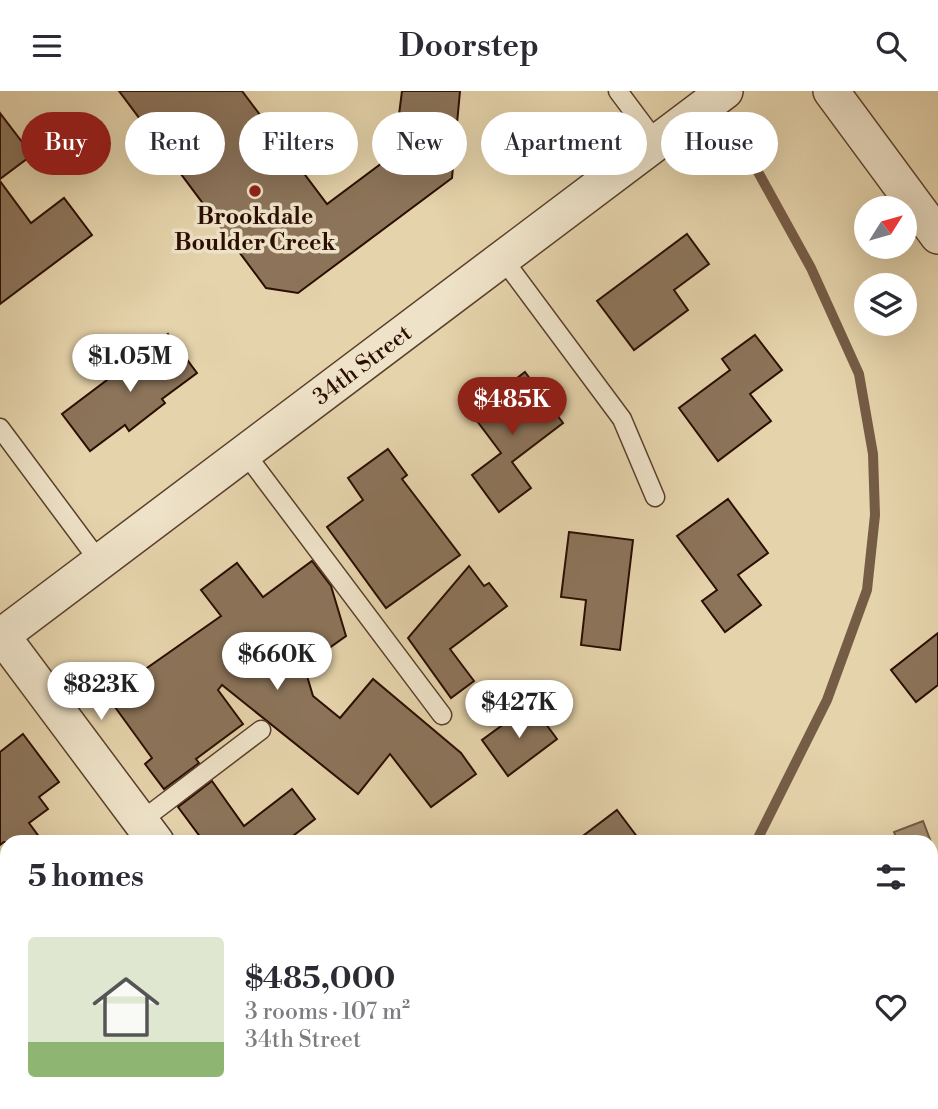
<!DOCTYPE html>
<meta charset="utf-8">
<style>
body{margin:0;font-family:"Libre Bodoni",serif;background:#f7f7f7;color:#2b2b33;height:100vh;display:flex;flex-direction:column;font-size:26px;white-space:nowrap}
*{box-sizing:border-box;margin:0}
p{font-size:23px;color:#7c7c81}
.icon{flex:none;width:38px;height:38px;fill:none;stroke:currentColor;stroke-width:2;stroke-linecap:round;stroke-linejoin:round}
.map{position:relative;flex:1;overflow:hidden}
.drawer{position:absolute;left:0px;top:744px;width:938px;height:275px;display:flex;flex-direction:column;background:#fff;border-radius:21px 21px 0 0;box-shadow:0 7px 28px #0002}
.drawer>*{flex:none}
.top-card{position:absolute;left:21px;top:21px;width:896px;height:63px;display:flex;gap:14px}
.needle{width:46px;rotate:53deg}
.tools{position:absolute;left:854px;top:105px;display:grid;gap:14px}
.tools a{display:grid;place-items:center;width:63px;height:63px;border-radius:50%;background:#fff;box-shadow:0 7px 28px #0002;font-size:35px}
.price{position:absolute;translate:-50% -60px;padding:0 16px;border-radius:24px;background:#fff;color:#222;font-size:23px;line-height:46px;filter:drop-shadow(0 2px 4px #0008)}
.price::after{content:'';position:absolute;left:50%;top:42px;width:21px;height:16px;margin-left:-10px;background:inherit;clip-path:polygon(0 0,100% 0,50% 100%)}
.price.current{background:#8f2418;color:#fff}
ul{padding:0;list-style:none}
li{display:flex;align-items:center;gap:21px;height:175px;padding:0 28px}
li span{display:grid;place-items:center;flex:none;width:196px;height:140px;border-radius:7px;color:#555}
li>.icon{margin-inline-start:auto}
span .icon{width:84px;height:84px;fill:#fffc;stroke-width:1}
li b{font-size:30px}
h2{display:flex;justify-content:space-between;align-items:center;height:84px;padding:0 28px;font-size:30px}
.tag{padding:0 24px;border-radius:32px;background:#fff;box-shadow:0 7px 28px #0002;font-size:24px;line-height:63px}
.tag.current{background:#8f2418;color:#fff}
header{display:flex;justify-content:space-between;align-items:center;height:91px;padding:0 28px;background:#fff;font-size:32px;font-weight:600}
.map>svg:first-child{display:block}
.water{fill:#a69072;stroke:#755c45;stroke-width:2}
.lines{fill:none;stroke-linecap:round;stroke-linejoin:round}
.stream{stroke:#755c45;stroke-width:10}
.building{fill:#8c745a;stroke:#2b0e02;stroke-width:2}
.lane-casing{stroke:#5a3f2c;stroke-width:21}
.street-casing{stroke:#5a3f2c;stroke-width:38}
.lane{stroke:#eee2c8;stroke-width:18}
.street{stroke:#eee2c8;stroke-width:35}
.poi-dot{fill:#8f2418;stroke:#eee2c8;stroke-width:2.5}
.labels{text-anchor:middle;stroke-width:7;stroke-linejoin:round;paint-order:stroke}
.poi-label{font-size:23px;font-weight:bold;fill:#2b0e02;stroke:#eee2c8}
.street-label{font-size:23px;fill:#2b0e02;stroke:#eee2c8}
</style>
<header><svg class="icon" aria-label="menu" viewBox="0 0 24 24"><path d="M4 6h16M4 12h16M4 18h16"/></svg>Doorstep<svg class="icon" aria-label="search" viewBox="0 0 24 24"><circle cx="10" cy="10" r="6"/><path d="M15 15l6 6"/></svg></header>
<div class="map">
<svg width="938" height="1018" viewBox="0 0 938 1018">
<rect width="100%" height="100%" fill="#e5d3ab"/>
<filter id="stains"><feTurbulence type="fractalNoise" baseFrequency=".00286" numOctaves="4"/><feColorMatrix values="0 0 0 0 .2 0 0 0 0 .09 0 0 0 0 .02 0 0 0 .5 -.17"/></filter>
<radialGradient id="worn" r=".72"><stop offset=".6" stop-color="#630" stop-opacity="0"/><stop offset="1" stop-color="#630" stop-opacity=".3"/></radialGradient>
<!-- water -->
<g class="water">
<path d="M 923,730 L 931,751 L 898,751 L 894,741 Z"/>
<path d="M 931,752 L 938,771 L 938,790 L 931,793 Z"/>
</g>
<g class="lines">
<!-- stream -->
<g class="stream">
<path d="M 736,41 L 811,177 L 859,283 L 873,363 L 875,424 L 867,499 L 827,609 L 756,751"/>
<path d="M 623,1018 L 627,1012"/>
</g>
</g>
<!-- building -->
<g class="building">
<path d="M 119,0 L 242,0 L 327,113 L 394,63 L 402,0 L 460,0 L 452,87 L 298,202 L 266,197 Z"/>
<path d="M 0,22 L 32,64 L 0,88 Z"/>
<path d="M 0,90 L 31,132 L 64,107 L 92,144 L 0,213 Z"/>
<path d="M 687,143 L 709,173 L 674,199 L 688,219 L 634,259 L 597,210 Z"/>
<path d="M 168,243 L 197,282 L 162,308 L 165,312 L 129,340 L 125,334 L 90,360 L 62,323 Z"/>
<path d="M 755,244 L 782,279 L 750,303 L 771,330 L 718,370 L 679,317 L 730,279 L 722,268 Z"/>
<path d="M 525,281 L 563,332 L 512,371 L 531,397 L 499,421 L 472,384 L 501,362 L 471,322 Z"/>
<path d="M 388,358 L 407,384 L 402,388 L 460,464 L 386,517 L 327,436 L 363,409 L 348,387 Z"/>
<path d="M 728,408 L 768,462 L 738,484 L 761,514 L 725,541 L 702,510 L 717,499 L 677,445 Z"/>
<path d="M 569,441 L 633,449 L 620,559 L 581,554 L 586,509 L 561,506 Z"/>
<path d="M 312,470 L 331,495 L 346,545 L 304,575 L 313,605 L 340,627 L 373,588 L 461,662 L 476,683 L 431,716 L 390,663 L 358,703 L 222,594 L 218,599 L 243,633 L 196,668 L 199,672 L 164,698 L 145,673 L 152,667 L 107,605 L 221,525 L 201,499 L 237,472 L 263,506 Z"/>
<path d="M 469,475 L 484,495 L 489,492 L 507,515 L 450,558 L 474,590 L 451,607 L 408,547 Z"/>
<path d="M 938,542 L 938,594 L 916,611 L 891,579 Z"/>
<path d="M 531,613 L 557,648 L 508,685 L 482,649 Z"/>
<path d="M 23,643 L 59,691 L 39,706 L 48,718 L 29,732 L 43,751 L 4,751 L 0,754 L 0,661 Z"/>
<path d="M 212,690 L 244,735 L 292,698 L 315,728 L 285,751 L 204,751 L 178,716 Z"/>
<path d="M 617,719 L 641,751 L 575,751 Z"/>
</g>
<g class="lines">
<!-- lane casing -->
<g class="lane-casing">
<g id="lane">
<path d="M 618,0 L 656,51"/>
<path d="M 503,168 L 622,328 L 655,406"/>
<path d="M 0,337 L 99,470"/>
<path d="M 245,362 L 442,624"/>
<path d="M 141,730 L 261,639"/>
</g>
</g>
<!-- street casing -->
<g class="street-casing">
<g id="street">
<path d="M 831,0 L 938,145"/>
<path d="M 2,545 L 156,751"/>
<path id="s1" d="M 0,546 L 725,0"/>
<path d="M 0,832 L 7,842"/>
<path d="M 135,1012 L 140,1018"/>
<path d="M 353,1012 L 358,1018"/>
<path d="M 0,1014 L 7,1009"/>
</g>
</g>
<!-- lane -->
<use href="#lane" class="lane"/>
<!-- street -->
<use href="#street" class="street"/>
</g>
<!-- markers -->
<circle class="poi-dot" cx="255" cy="100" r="7"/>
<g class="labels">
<!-- poi labels -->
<g class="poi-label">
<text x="255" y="133">Brookdale<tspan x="255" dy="26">Boulder Creek</tspan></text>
</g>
<!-- street labels -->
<g class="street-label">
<text dy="8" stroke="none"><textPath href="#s1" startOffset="453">34th Street</textPath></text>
</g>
</g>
<rect width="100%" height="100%" filter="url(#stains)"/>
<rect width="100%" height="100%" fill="url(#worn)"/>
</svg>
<div class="tools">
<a><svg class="needle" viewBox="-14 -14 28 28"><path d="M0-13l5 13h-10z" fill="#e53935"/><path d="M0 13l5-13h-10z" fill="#7c7c81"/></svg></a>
<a><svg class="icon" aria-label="layers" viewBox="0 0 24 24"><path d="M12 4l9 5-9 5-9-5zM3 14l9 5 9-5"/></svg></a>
</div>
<b class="price" style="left:130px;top:303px">$1.05M</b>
<b class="price current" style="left:512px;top:346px">$485K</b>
<b class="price" style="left:277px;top:601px">$660K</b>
<b class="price" style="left:101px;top:631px">$823K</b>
<b class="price" style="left:519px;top:649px">$427K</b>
<div class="top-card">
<a class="tag current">Buy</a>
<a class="tag">Rent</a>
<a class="tag">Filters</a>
<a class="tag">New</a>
<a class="tag">Apartment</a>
<a class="tag">House</a>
</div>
<section class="drawer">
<h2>5 homes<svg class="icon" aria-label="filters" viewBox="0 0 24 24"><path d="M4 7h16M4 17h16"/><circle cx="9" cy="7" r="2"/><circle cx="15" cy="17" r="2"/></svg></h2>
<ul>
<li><span style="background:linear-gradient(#dfe7d0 75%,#8fb573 0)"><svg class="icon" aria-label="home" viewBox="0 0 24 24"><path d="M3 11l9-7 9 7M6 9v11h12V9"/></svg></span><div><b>$485,000</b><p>3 rooms · 107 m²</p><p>34th Street</p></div><svg class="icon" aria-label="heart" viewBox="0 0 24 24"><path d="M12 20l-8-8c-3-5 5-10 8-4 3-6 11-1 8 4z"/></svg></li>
</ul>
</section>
</div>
